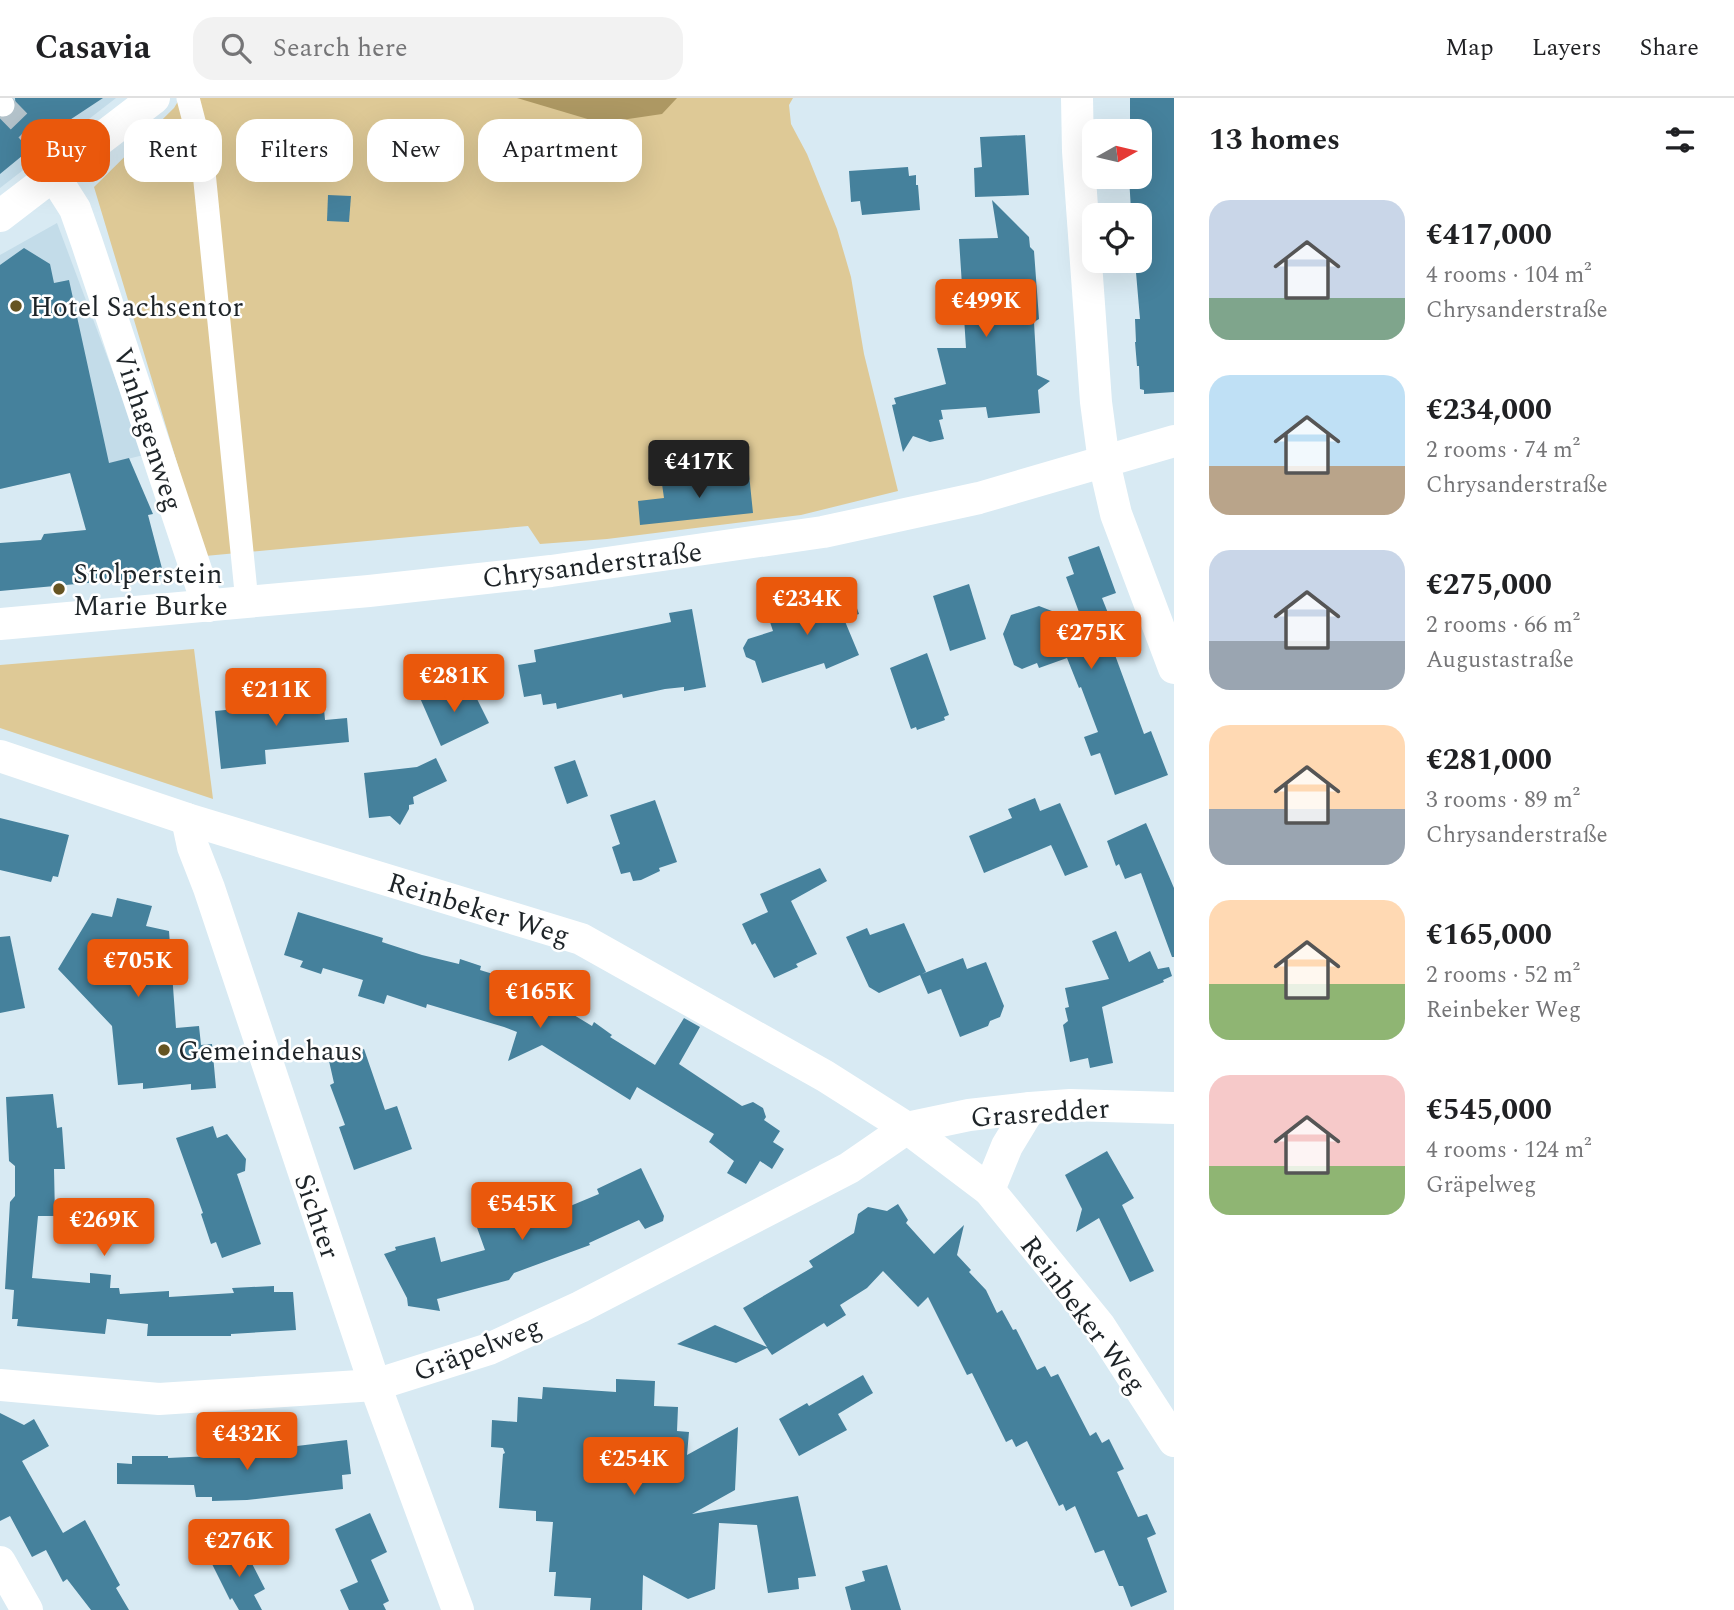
<!DOCTYPE html>
<meta charset="utf-8">
<style>
body{margin:0;font-family:Spectral,serif;background:#f2f2f2;color:#202124;height:100vh;display:flex;flex-direction:column;font-size:26px;white-space:nowrap}
*{box-sizing:border-box;margin:0}
p{font-size:23px;color:#757577}
.icon{flex:none;width:38px;height:38px;fill:none;stroke:currentColor;stroke-width:2;stroke-linecap:round;stroke-linejoin:round}
.map{position:relative;flex:1;overflow:hidden}
.panel{display:flex;flex-direction:column;background:#fff;width:560px}
.panel>*{flex:none}
.guide{position:absolute;left:21px;top:21px;width:665px;height:63px;display:flex;gap:14px}
.needle{width:46px;rotate:82deg}
.tools{position:absolute;left:1082px;top:21px;display:grid;gap:14px}
.tools a{display:grid;place-items:center;width:70px;height:70px;border-radius:14px;background:#fff;box-shadow:0 7px 28px #0002;font-size:35px}
.price{position:absolute;translate:-50% -60px;padding:0 16px;border-radius:7px;background:#ea580c;color:#fff;font-size:23px;line-height:46px;filter:drop-shadow(0 2px 4px #0008)}
.price::after{content:'';position:absolute;left:50%;top:42px;width:21px;height:16px;margin-left:-10px;background:inherit;clip-path:polygon(0 0,100% 0,50% 100%)}
.price.selected{background:#222;color:#fff}
ul{padding:0;list-style:none}
li{display:flex;align-items:center;gap:21px;height:175px;padding:0 35px}
li span{display:grid;place-items:center;flex:none;width:196px;height:140px;border-radius:21px;color:#555}
li>.icon{margin-inline-start:auto}
span .icon{width:84px;height:84px;fill:#fffc;stroke-width:1}
li b{font-size:30px}
h2{display:flex;justify-content:space-between;align-items:center;height:84px;padding:0 35px;font-size:30px}
.tag{padding:0 24px;border-radius:21px;background:#fff;box-shadow:0 7px 28px #0002;font-size:24px;line-height:63px}
.tag.selected{background:#ea580c;color:#fff}
header{display:flex;align-items:center;gap:42px;box-sizing:border-box;height:98px;padding:0 35px;background:#fff;border-bottom:2px solid #e0e0e0}
header strong{font-size:33px}
nav{display:flex;gap:38px;margin-inline-start:auto;font-size:24px}
.search{width:490px;height:63px;background:#f2f2f2;display:flex;align-items:center;gap:18px;box-sizing:border-box;padding:0 24px;border-radius:21px;color:#757577;font-size:26px}
main{display:flex;flex:1;min-height:0}
.map>svg:first-child{display:block}
.built{fill:#c3dce9}
.green{fill:#dec996}
.water{fill:#ad9863}
.building{fill:#45819c}
.lines{fill:none;stroke-linecap:round;stroke-linejoin:round}
.pedestrian-tunnel{stroke:#b3c2ca;stroke-width:23;stroke-dasharray:23 11;stroke-linecap:butt}
.pedestrian{stroke:#fff;stroke-width:23}
.minor{stroke:#fff;stroke-width:32}
.poi-dot{fill:#665422;stroke:#fff;stroke-width:2.5}
.labels{text-anchor:middle;stroke-width:5;stroke-linejoin:round;paint-order:stroke}
.poi-label{font-size:28px;fill:#1e2428;stroke:#fff;text-anchor:start}
.street-label{font-size:28px;fill:#1e2428;stroke:#fff}
</style>
<header>
<strong>Casavia</strong>
<div class="search"><svg class="icon" aria-label="search" viewBox="0 0 24 24"><circle cx="10" cy="10" r="6"/><path d="M15 15l6 6"/></svg>Search here</div>
<nav><a>Map</a><a>Layers</a><a>Share</a></nav>
</header>
<main>
<div class="map">
<svg width="1174" height="1512" viewBox="0 0 1174 1512">
<rect width="100%" height="100%" fill="#d8eaf3"/>
<!-- built -->
<g class="built">
<path d="M 0,0 L 116,0 L 0,90 Z"/>
<path d="M 57,125 L 144,357 L 0,391 L 0,157 Z"/>
</g>
<!-- green -->
<g class="green">
<path d="M 180,0 L 793,0 L 789,7 L 791,26 L 807,56 L 837,131 L 851,179 L 864,256 L 898,393 L 801,417 L 607,441 L 540,446 L 528,428 L 205,458 L 94,89 L 174,10 Z"/>
<path d="M 194,551 L 213,701 L 0,630 L 0,567 Z"/>
</g>
<!-- water -->
<path class="water" d="M 517,0 L 677,0 L 662,16 L 601,25 Z"/>
<!-- building -->
<g class="building">
<path d="M 15,0 L 103,0 L 50,35 L 43,31 L 30,33 L 26,40 L 28,53 L 0,76 L 0,20 L 11,19 L 16,13 Z"/>
<path d="M 1130,0 L 1174,0 L 1174,294 L 1144,296 L 1144,292 L 1140,291 L 1139,268 L 1137,268 L 1135,244 L 1136,244 L 1135,221 L 1140,221 L 1135,163 L 1139,163 L 1139,112 L 1131,112 L 1129,79 L 1139,79 L 1139,33 L 1130,33 Z"/>
<path d="M 1025,37 L 1029,97 L 975,99 L 974,70 L 982,69 L 980,39 Z"/>
<path d="M 908,69 L 909,78 L 916,77 L 916,87 L 918,87 L 920,112 L 862,117 L 860,103 L 851,104 L 849,73 Z"/>
<path d="M 328,97 L 351,98 L 349,124 L 327,123 Z"/>
<path d="M 992,102 L 1029,139 L 1030,149 L 1034,153 L 1039,221 L 1034,224 L 1037,277 L 1050,283 L 1038,292 L 1040,315 L 988,320 L 986,309 L 941,312 L 943,321 L 939,322 L 944,341 L 930,344 L 913,338 L 903,354 L 892,307 L 896,306 L 894,300 L 946,286 L 937,250 L 966,250 L 959,141 L 998,140 Z"/>
<path d="M 24,150 L 50,166 L 54,185 L 69,182 L 109,365 L 129,360 L 153,416 L 148,417 L 164,478 L 0,493 L 0,445 L 41,442 L 44,436 L 86,432 L 70,375 L 0,391 L 0,167 Z"/>
<path d="M 749,376 L 753,415 L 640,427 L 638,403 L 664,400 L 662,386 Z"/>
<path d="M 1099,448 L 1116,495 L 1102,500 L 1116,535 L 1108,538 L 1144,636 L 1151,633 L 1168,677 L 1115,697 L 1100,655 L 1091,658 L 1084,639 L 1098,634 L 1081,589 L 1079,590 L 1067,560 L 1039,570 L 1037,565 L 1022,571 L 1014,567 L 1003,536 L 1011,517 L 1039,508 L 1083,525 L 1066,479 L 1074,476 L 1068,459 Z"/>
<path d="M 828,480 L 836,499 L 851,493 L 859,516 L 844,521 L 859,557 L 826,571 L 824,565 L 762,585 L 755,563 L 746,559 L 743,550 L 748,541 L 773,533 L 770,524 L 817,509 L 808,488 Z"/>
<path d="M 969,486 L 986,541 L 950,553 L 933,498 Z"/>
<path d="M 692,511 L 706,589 L 684,593 L 684,589 L 665,591 L 623,600 L 622,596 L 557,611 L 556,605 L 543,607 L 541,596 L 524,599 L 518,567 L 536,564 L 534,552 L 671,524 L 669,515 Z"/>
<path d="M 927,555 L 949,617 L 944,619 L 945,622 L 917,632 L 916,629 L 911,631 L 890,570 Z"/>
<path d="M 322,589 L 325,622 L 347,620 L 349,644 L 265,652 L 266,666 L 221,671 L 215,613 L 278,607 L 277,593 Z"/>
<path d="M 471,589 L 489,625 L 441,648 L 420,600 L 436,592 L 450,599 Z"/>
<path d="M 436,660 L 447,683 L 413,699 L 414,706 L 409,707 L 409,711 L 400,727 L 390,718 L 369,720 L 364,675 L 417,669 Z"/>
<path d="M 575,662 L 588,698 L 567,706 L 554,669 Z"/>
<path d="M 1035,700 L 1040,713 L 1060,705 L 1088,769 L 1065,778 L 1051,747 L 984,775 L 969,738 L 1012,720 L 1008,711 Z"/>
<path d="M 655,702 L 677,764 L 659,770 L 660,773 L 641,782 L 633,783 L 630,774 L 621,776 L 612,749 L 620,746 L 610,717 Z"/>
<path d="M 0,720 L 69,737 L 58,779 L 53,778 L 51,784 L 0,772 Z"/>
<path d="M 1146,725 L 1174,790 L 1174,859 L 1172,859 L 1141,775 L 1125,781 L 1119,766 L 1116,768 L 1107,743 Z"/>
<path d="M 820,770 L 827,783 L 791,803 L 817,856 L 796,866 L 798,869 L 774,880 L 755,845 L 752,847 L 742,826 L 768,814 L 760,796 Z"/>
<path d="M 117,800 L 152,808 L 146,828 L 169,833 L 176,930 L 199,928 L 201,947 L 212,946 L 216,990 L 191,992 L 191,986 L 143,991 L 143,985 L 118,987 L 112,928 L 58,871 L 92,815 L 112,819 Z"/>
<path d="M 298,814 L 383,840 L 382,844 L 422,857 L 459,866 L 460,861 L 481,868 L 480,872 L 525,886 L 542,873 L 548,893 L 546,900 L 592,928 L 594,924 L 612,937 L 610,939 L 655,967 L 684,920 L 700,929 L 679,966 L 742,1008 L 753,1004 L 763,1010 L 766,1019 L 764,1022 L 780,1033 L 773,1044 L 784,1051 L 772,1071 L 760,1063 L 746,1086 L 727,1075 L 734,1063 L 709,1044 L 714,1036 L 637,989 L 630,1002 L 542,947 L 508,963 L 517,934 L 504,929 L 427,906 L 426,910 L 387,897 L 384,906 L 358,898 L 363,882 L 323,870 L 321,876 L 300,869 L 303,863 L 284,857 Z"/>
<path d="M 904,825 L 926,874 L 922,876 L 963,860 L 967,871 L 986,864 L 1004,908 L 1000,919 L 990,923 L 988,928 L 960,939 L 941,891 L 928,896 L 920,877 L 879,895 L 869,889 L 846,839 L 867,830 L 870,837 Z"/>
<path d="M 1116,833 L 1129,864 L 1150,853 L 1158,871 L 1169,869 L 1172,878 L 1163,882 L 1164,884 L 1102,909 L 1113,965 L 1090,970 L 1088,960 L 1070,964 L 1063,927 L 1068,923 L 1065,910 L 1069,909 L 1065,890 L 1109,881 L 1092,843 Z"/>
<path d="M 10,838 L 25,910 L 0,915 L 0,839 Z"/>
<path d="M 364,951 L 385,1012 L 397,1008 L 412,1051 L 354,1072 L 339,1029 L 345,1027 L 330,987 L 334,985 L 329,963 Z"/>
<path d="M 53,996 L 57,1030 L 62,1029 L 65,1071 L 54,1071 L 55,1118 L 38,1118 L 32,1180 L 90,1185 L 90,1175 L 111,1177 L 110,1190 L 119,1190 L 120,1196 L 169,1193 L 169,1199 L 234,1195 L 232,1190 L 274,1188 L 274,1194 L 293,1194 L 296,1232 L 231,1236 L 231,1238 L 147,1238 L 148,1226 L 107,1221 L 105,1236 L 17,1228 L 18,1221 L 12,1221 L 14,1192 L 5,1191 L 10,1104 L 15,1098 L 15,1068 L 9,1063 L 6,999 Z"/>
<path d="M 213,1028 L 217,1040 L 227,1036 L 246,1061 L 245,1073 L 237,1076 L 261,1146 L 222,1160 L 216,1144 L 211,1146 L 201,1116 L 203,1115 L 176,1040 Z"/>
<path d="M 1107,1053 L 1134,1100 L 1122,1107 L 1154,1173 L 1130,1184 L 1099,1120 L 1076,1134 L 1082,1111 L 1065,1077 Z"/>
<path d="M 641,1070 L 664,1118 L 663,1123 L 645,1131 L 639,1122 L 589,1145 L 590,1147 L 514,1175 L 509,1182 L 437,1201 L 440,1213 L 408,1208 L 407,1200 L 384,1156 L 396,1152 L 395,1149 L 435,1139 L 441,1164 L 485,1152 L 475,1124 L 533,1105 L 539,1121 L 599,1096 L 597,1091 Z"/>
<path d="M 898,1106 L 908,1122 L 906,1125 L 934,1156 L 964,1127 L 957,1157 L 971,1172 L 969,1174 L 986,1192 L 997,1215 L 1002,1212 L 1013,1232 L 1016,1231 L 1037,1272 L 1045,1268 L 1051,1279 L 1058,1276 L 1090,1338 L 1096,1334 L 1102,1345 L 1109,1341 L 1124,1371 L 1117,1374 L 1138,1419 L 1147,1416 L 1156,1436 L 1147,1440 L 1167,1494 L 1131,1509 L 1123,1488 L 1119,1488 L 1104,1452 L 1095,1455 L 1075,1408 L 1066,1413 L 1063,1406 L 1059,1408 L 1027,1343 L 1016,1349 L 1012,1341 L 1006,1344 L 972,1275 L 967,1277 L 928,1199 L 918,1209 L 883,1173 L 867,1190 L 840,1207 L 846,1217 L 827,1229 L 824,1225 L 772,1257 L 767,1250 L 736,1265 L 677,1246 L 715,1227 L 767,1249 L 743,1210 L 813,1169 L 809,1163 L 854,1135 L 858,1116 L 868,1109 L 887,1113 Z"/>
<path d="M 863,1277 L 873,1295 L 838,1316 L 847,1332 L 799,1358 L 779,1321 L 807,1305 L 809,1308 Z"/>
<path d="M 616,1281 L 655,1283 L 654,1308 L 678,1309 L 677,1333 L 689,1334 L 687,1357 L 738,1329 L 735,1392 L 692,1416 L 798,1398 L 816,1478 L 798,1480 L 799,1491 L 768,1495 L 757,1427 L 719,1425 L 715,1491 L 688,1501 L 643,1477 L 642,1512 L 590,1512 L 591,1500 L 554,1498 L 556,1474 L 549,1474 L 553,1424 L 536,1423 L 536,1413 L 499,1410 L 503,1356 L 505,1355 L 503,1350 L 491,1349 L 492,1322 L 517,1324 L 518,1299 L 542,1301 L 543,1289 L 616,1294 Z"/>
<path d="M 0,1315 L 24,1327 L 34,1321 L 49,1348 L 22,1363 L 63,1435 L 85,1422 L 120,1487 L 116,1490 L 129,1512 L 91,1512 L 67,1481 L 63,1484 L 46,1452 L 32,1459 L 10,1418 L 0,1423 Z"/>
<path d="M 347,1342 L 351,1376 L 342,1377 L 343,1391 L 247,1402 L 212,1403 L 212,1399 L 196,1399 L 194,1387 L 117,1386 L 117,1365 L 132,1366 L 132,1358 L 168,1358 L 168,1360 L 255,1356 L 255,1353 Z"/>
<path d="M 370,1415 L 387,1454 L 371,1462 L 389,1503 L 383,1506 L 386,1512 L 349,1512 L 340,1492 L 358,1484 L 335,1431 Z"/>
<path d="M 230,1452 L 233,1459 L 245,1452 L 265,1491 L 254,1497 L 262,1512 L 239,1512 L 232,1500 L 230,1502 L 210,1462 Z"/>
<path d="M 887,1467 L 901,1512 L 851,1512 L 845,1489 L 865,1483 L 862,1473 Z"/>
</g>
<g class="lines">
<!-- pedestrian-tunnel -->
<path class="pedestrian-tunnel" d="M 3,7 L 39,44"/>
<!-- pedestrian -->
<g class="pedestrian">
<path d="M 188,0 L 202,54 L 247,504"/>
<path d="M 0,3 L 3,7"/>
<path d="M 39,44 L 63,71"/>
</g>
<!-- minor -->
<g class="minor">
<path d="M 1077,0 L 1078,53 L 1096,304 L 1104,364 L 1116,416 L 1174,570"/>
<path d="M 54,78 L 75,111 L 87,145 L 208,508"/>
<path d="M 0,118 L 154,0"/>
<path d="M 0,526 L 369,493 L 551,473 L 823,434 L 979,400 L 1174,343"/>
<path d="M 0,658 L 187,721 L 581,841 L 825,978 L 907,1030 L 989,1092 L 1099,1227 L 1174,1343"/>
<path d="M 187,721 L 193,749 L 209,790 L 375,1287 L 458,1512"/>
<path d="M 989,1092 L 1007,1048 L 1030,1010"/>
<path d="M 0,1287 L 159,1301 L 375,1287 L 489,1251 L 580,1209 L 849,1070 L 907,1030 L 969,1017 L 1030,1010 L 1070,1007 L 1174,1010"/>
<path d="M 0,1464 L 27,1512"/>
</g>
</g>
<!-- markers -->
<g class="poi-dot">
<circle cx="16" cy="208" r="7"/>
<circle cx="59" cy="491" r="7"/>
<circle cx="164" cy="952" r="7"/>
</g>
<g class="labels">
<!-- poi labels -->
<g class="poi-label">
<text x="30" y="218">Hotel Sachsentor</text>
<text x="73" y="485">Stolperstein<tspan x="73" dy="32">Marie Burke</tspan></text>
<text x="178" y="962">Gemeindehaus</text>
</g>
<!-- street labels -->
<g class="street-label">
<text transform="translate(149 331) rotate(72)" y="10">Vinhagenweg</text>
<text transform="translate(592 466) rotate(-7)" y="10">Chrysanderstraße</text>
<text transform="translate(479 810) rotate(17)" y="10">Reinbeker Weg</text>
<text transform="translate(1040 1014) rotate(-4)" y="10">Grasredder</text>
<text transform="translate(318 1118) rotate(71)" y="10">Sichter</text>
<text transform="translate(1084 1216) rotate(53)" y="10">Reinbeker Weg</text>
<text transform="translate(477 1250) rotate(-21)" y="10">Gräpelweg</text>
</g>
</g>
</svg>
<div class="tools">
<a><svg class="needle" viewBox="-14 -14 28 28"><path d="M0-13l5 13h-10z" fill="#e53935"/><path d="M0 13l5-13h-10z" fill="#757577"/></svg></a>
<a><svg class="icon" aria-label="locate" viewBox="0 0 24 24"><circle cx="12" cy="12" r="6"/><path d="M12 2v4M12 18v4M2 12h4M18 12h4"/></svg></a>
</div>
<b class="price" style="left:986px;top:241px">€499K</b>
<b class="price selected" style="left:699px;top:402px">€417K</b>
<b class="price" style="left:807px;top:539px">€234K</b>
<b class="price" style="left:1091px;top:573px">€275K</b>
<b class="price" style="left:454px;top:616px">€281K</b>
<b class="price" style="left:276px;top:630px">€211K</b>
<b class="price" style="left:138px;top:901px">€705K</b>
<b class="price" style="left:540px;top:932px">€165K</b>
<b class="price" style="left:522px;top:1144px">€545K</b>
<b class="price" style="left:104px;top:1160px">€269K</b>
<b class="price" style="left:247px;top:1374px">€432K</b>
<b class="price" style="left:634px;top:1399px">€254K</b>
<b class="price" style="left:239px;top:1481px">€276K</b>
<div class="guide">
<a class="tag selected">Buy</a>
<a class="tag">Rent</a>
<a class="tag">Filters</a>
<a class="tag">New</a>
<a class="tag">Apartment</a>
</div>
</div>
<section class="panel">
<h2>13 homes<svg class="icon" aria-label="filters" viewBox="0 0 24 24"><path d="M4 7h16M4 17h16"/><circle cx="9" cy="7" r="2"/><circle cx="15" cy="17" r="2"/></svg></h2>
<ul>
<li><span style="background:linear-gradient(#c9d6e8 70%,#7fa58c 0)"><svg class="icon" aria-label="home" viewBox="0 0 24 24"><path d="M3 11l9-7 9 7M6 9v11h12V9"/></svg></span><div><b>€417,000</b><p>4 rooms · 104 m²</p><p>Chrysanderstraße</p></div></li>
<li><span style="background:linear-gradient(#bfe0f5 65%,#b9a48a 0)"><svg class="icon" aria-label="home" viewBox="0 0 24 24"><path d="M3 11l9-7 9 7M6 9v11h12V9"/></svg></span><div><b>€234,000</b><p>2 rooms · 74 m²</p><p>Chrysanderstraße</p></div></li>
<li><span style="background:linear-gradient(#c9d6e8 65%,#9aa5b1 0)"><svg class="icon" aria-label="home" viewBox="0 0 24 24"><path d="M3 11l9-7 9 7M6 9v11h12V9"/></svg></span><div><b>€275,000</b><p>2 rooms · 66 m²</p><p>Augustastraße</p></div></li>
<li><span style="background:linear-gradient(#ffd9b3 60%,#9aa5b1 0)"><svg class="icon" aria-label="home" viewBox="0 0 24 24"><path d="M3 11l9-7 9 7M6 9v11h12V9"/></svg></span><div><b>€281,000</b><p>3 rooms · 89 m²</p><p>Chrysanderstraße</p></div></li>
<li><span style="background:linear-gradient(#ffd9b3 60%,#8fb573 0)"><svg class="icon" aria-label="home" viewBox="0 0 24 24"><path d="M3 11l9-7 9 7M6 9v11h12V9"/></svg></span><div><b>€165,000</b><p>2 rooms · 52 m²</p><p>Reinbeker Weg</p></div></li>
<li><span style="background:linear-gradient(#f6c9c9 65%,#8fb573 0)"><svg class="icon" aria-label="home" viewBox="0 0 24 24"><path d="M3 11l9-7 9 7M6 9v11h12V9"/></svg></span><div><b>€545,000</b><p>4 rooms · 124 m²</p><p>Gräpelweg</p></div></li>
</ul>
</section>
</main>
